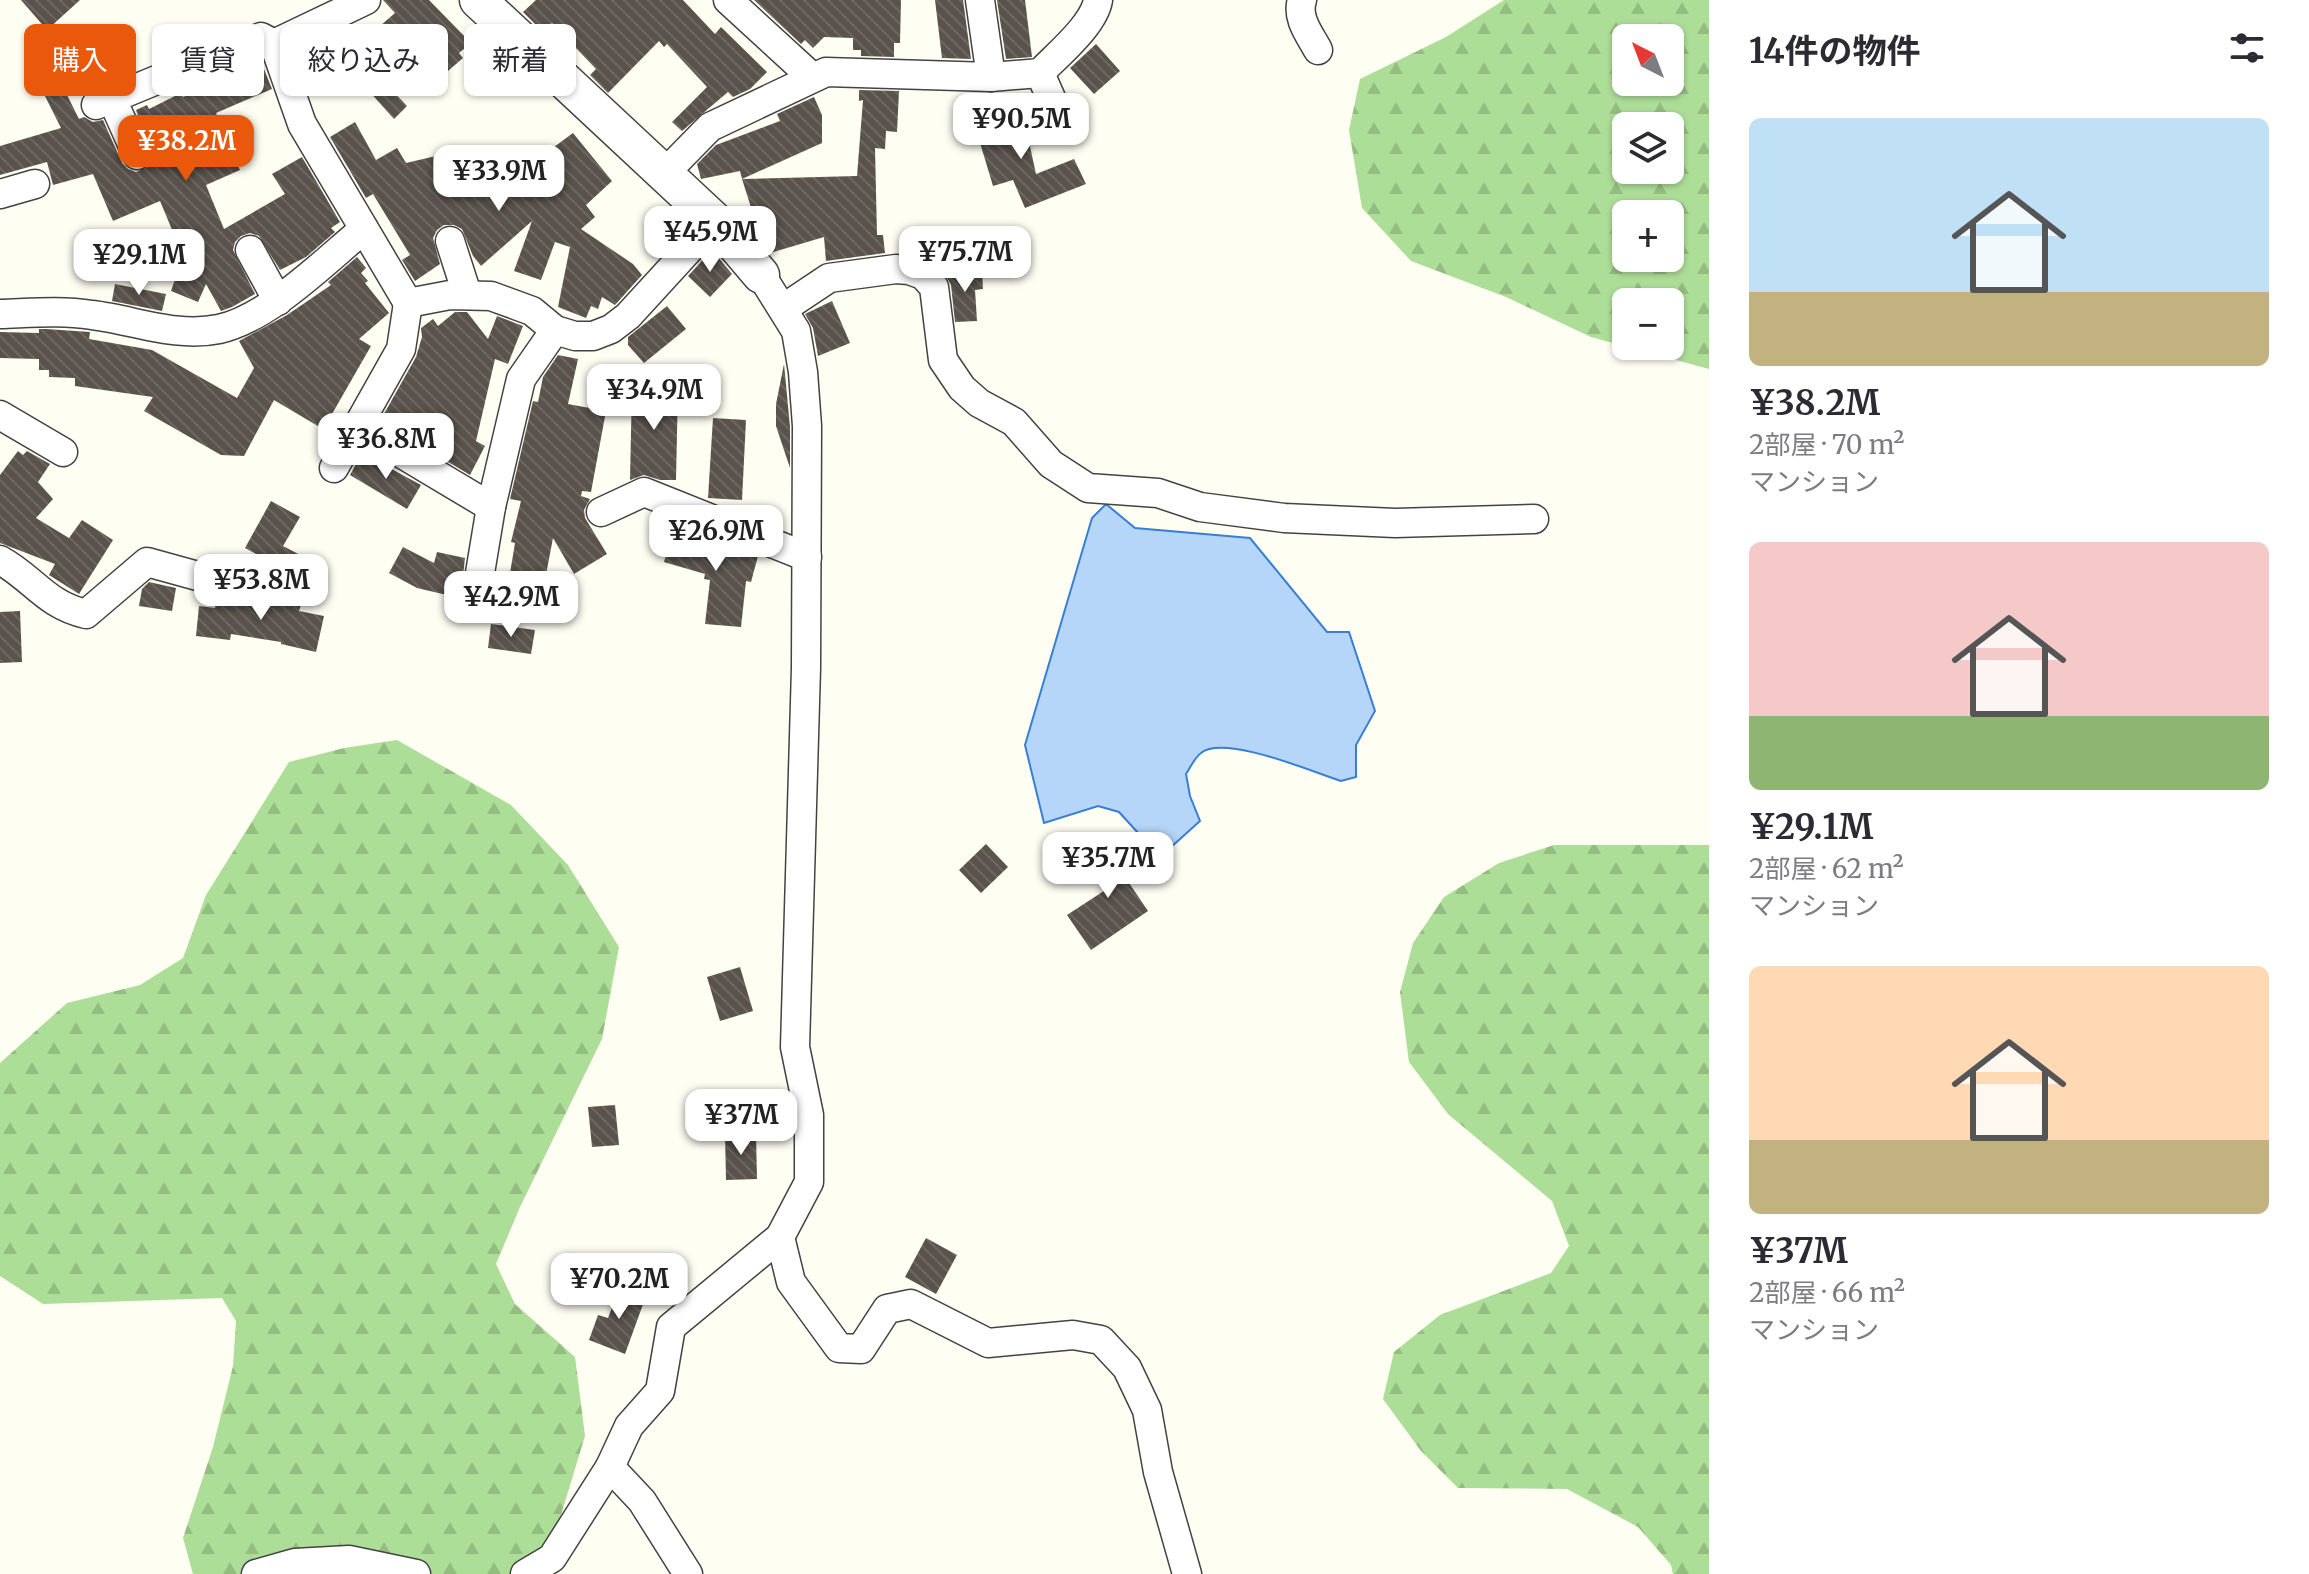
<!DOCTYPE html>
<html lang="ja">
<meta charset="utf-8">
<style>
body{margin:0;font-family:Merriweather,"Noto Sans JP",serif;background:#f7f7f7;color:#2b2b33;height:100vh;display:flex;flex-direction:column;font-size:30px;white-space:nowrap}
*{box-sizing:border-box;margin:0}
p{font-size:26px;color:#7c7c81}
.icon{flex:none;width:44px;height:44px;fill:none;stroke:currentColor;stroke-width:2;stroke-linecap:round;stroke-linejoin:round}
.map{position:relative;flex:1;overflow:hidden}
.details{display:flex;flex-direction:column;background:#fff;width:600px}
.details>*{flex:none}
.guide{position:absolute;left:24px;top:24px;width:760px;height:72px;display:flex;gap:16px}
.needle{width:52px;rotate:318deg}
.buttons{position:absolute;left:1612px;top:24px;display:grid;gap:16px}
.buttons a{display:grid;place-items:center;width:72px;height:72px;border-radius:12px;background:#fff;box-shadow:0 2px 6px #0004;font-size:40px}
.price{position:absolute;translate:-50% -68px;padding:0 18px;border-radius:16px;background:#fff;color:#222;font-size:26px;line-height:52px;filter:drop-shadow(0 2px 4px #0008)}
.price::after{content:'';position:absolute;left:50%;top:48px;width:24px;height:18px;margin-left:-12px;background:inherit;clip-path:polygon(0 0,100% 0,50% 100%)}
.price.active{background:#ea580c;color:#fff}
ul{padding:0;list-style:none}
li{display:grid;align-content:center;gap:16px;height:424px;padding:0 40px}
li span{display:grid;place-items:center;height:248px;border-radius:12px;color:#555}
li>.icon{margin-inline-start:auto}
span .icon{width:144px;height:144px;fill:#fffc;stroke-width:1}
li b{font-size:34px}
h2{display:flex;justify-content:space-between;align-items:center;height:96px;padding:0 40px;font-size:34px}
.chip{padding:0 28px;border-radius:12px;background:#fff;box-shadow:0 2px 6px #0004;font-size:28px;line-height:72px}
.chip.active{background:#ea580c;color:#fff}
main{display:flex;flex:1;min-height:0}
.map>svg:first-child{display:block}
.forest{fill:url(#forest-firs);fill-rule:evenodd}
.water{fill:#b5d6f9;stroke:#387fd4;stroke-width:2}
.building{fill:url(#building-back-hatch)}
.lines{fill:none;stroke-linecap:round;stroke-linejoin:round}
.minor-casing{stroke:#434343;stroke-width:31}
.tertiary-casing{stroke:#434343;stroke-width:39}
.minor{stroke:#fff;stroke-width:28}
.tertiary{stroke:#fff;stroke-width:36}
</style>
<main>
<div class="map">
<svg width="1709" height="1574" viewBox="0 0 1709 1574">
<defs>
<pattern id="forest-firs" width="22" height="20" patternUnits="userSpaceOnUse" patternTransform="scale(2)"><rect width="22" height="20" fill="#adde98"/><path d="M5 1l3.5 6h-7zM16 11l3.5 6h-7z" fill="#94bd82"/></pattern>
<pattern id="building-back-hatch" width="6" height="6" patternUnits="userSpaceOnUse" patternTransform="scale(2)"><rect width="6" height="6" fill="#59534c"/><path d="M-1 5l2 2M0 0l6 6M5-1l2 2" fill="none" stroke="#6c6761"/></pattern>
</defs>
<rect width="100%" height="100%" fill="#fffef3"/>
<!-- forest -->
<g class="forest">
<path d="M 1504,0 L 1709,0 L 1709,369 L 1591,337 L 1506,297 L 1411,261 L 1362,208 L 1349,130 L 1360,79 L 1446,37 ZM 1626,38 L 1670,38 L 1670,82 L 1626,82 ZM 1626,126 L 1670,126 L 1670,170 L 1626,170 ZM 1626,214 L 1670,214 L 1670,258 L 1626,258 ZM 1626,302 L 1670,302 L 1670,346 L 1626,346 Z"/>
<path d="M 397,740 L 511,805 L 568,865 L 619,947 L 602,1039 L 520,1207 L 496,1264 L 515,1304 L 575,1357 L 585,1436 L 557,1528 L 535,1574 L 193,1574 L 183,1538 L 213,1447 L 233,1366 L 236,1321 L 222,1298 L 43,1304 L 0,1276 L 0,1063 L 67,1003 L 140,985 L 183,958 L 206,895 L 289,762 L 344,748 Z"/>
<path d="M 1554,845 L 1709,845 L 1709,1574 L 1673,1574 L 1671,1565 L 1638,1527 L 1567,1489 L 1458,1488 L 1421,1451 L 1383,1399 L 1394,1352 L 1440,1315 L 1551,1273 L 1569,1246 L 1552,1201 L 1448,1114 L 1409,1062 L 1400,992 L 1413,943 L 1444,897 L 1499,863 Z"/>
</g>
<!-- water -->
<path class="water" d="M 1106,504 L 1135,528 L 1250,538 L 1327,632 L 1349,632 L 1375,711 L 1356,745 L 1356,777 L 1341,781 C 1313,772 1224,734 1201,753 C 1195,757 1190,768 1186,774 L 1190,796 L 1200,821 L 1160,857 L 1119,812 L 1098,806 L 1044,823 L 1025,745 L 1092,518 Z"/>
<!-- building -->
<g class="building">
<path d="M 21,0 L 80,0 L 47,30 Z"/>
<path d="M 383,0 L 429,0 L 471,43 L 459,53 L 463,58 L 448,71 L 424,45 L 397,69 L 407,79 L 393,91 L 407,106 L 394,119 L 358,79 L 378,60 L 365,39 L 395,13 Z"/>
<path d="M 536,0 L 683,0 L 715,34 L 721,27 L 767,72 L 750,89 L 733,97 L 728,92 L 682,131 L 672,122 L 707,87 L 667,44 L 664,47 L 659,41 L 608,93 L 590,75 L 596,69 L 552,23 L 543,32 L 523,12 Z"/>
<path d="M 754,0 L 901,0 L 900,43 L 894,43 L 894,57 L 861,56 L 861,50 L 853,50 L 853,38 L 824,37 L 813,48 L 805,40 L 801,44 Z"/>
<path d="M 935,0 L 963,0 L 971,59 L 942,58 Z"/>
<path d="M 997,0 L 1025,0 L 1032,57 L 1006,59 Z"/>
<path d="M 1096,44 L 1120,71 L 1094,94 L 1070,68 Z"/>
<path d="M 262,64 L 272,89 L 216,113 L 240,170 L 206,185 L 224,229 L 285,194 L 272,174 L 302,157 L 340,222 L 331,228 L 335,232 L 306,257 L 280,270 L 259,236 L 250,233 L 241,236 L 235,242 L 233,250 L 255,294 L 232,307 L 221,311 L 206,284 L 198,302 L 171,291 L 183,256 L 160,201 L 113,221 L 93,174 L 53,185 L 47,162 L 0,175 L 0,146 L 61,128 L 45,96 L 63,87 L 79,119 L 84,117 L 93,122 L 103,120 L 122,163 L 128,169 L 136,172 L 150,166 L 154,156 L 136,110 L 147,105 L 149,109 L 181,93 L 183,97 Z"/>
<path d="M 859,90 L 899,91 L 897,132 L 886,131 L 885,149 L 875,148 L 877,235 L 883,235 L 885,253 L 826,261 L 824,237 L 770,253 L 758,215 L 754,217 L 742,179 L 857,176 L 863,100 L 859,101 Z"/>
<path d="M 814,97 L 822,115 L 822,143 L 742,179 L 740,171 L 701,179 L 697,164 L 716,145 L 780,121 L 777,114 Z"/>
<path d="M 992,107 L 998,126 L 1018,118 L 1025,144 L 1029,142 L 1036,174 L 1074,159 L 1086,184 L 1025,208 L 1013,180 L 993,186 L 971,113 Z"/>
<path d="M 355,122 L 376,160 L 397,148 L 406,163 L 453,152 L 456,166 L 476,188 L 508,161 L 511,165 L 523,154 L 525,158 L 529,155 L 535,161 L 573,133 L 612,181 L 586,205 L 595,217 L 581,229 L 633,264 L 642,275 L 615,305 L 602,297 L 598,309 L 591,306 L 586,318 L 558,307 L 570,247 L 555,242 L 541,280 L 514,271 L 532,221 L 481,266 L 473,256 L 462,229 L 454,225 L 444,225 L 437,230 L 433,238 L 440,264 L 415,281 L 402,260 L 410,255 L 373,194 L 366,198 L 330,137 Z"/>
<path d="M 712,250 L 732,274 L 710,297 L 688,276 Z"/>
<path d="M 357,257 L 366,268 L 361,273 L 368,281 L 365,283 L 389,313 L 359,339 L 371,346 L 332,414 L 342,419 L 333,435 L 274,400 L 244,456 L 221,455 L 144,411 L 153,397 L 75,386 L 75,378 L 49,377 L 49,370 L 39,370 L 39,359 L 0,358 L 0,332 L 39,333 L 39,329 L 46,329 L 90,332 L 89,339 L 152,350 L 237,398 L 254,368 L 239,341 L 287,315 L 331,285 L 328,282 Z"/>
<path d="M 982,271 L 983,289 L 975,290 L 977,321 L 955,322 L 951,285 L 945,274 Z"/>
<path d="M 115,284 L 166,294 L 162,311 L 112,301 Z"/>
<path d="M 832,301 L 850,343 L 818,356 L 813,328 L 805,314 Z"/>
<path d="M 667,306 L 686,329 L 644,363 L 628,345 L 628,337 Z"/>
<path d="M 455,312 L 467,312 L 488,339 L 497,316 L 523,326 L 508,364 L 495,359 L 476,441 L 485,446 L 470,475 L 380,421 L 416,357 L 422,337 L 421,328 L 433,319 L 438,326 Z"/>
<path d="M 558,355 L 578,359 L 568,404 L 606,411 L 591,492 L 582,491 L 581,496 L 590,499 L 584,510 L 585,518 L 607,554 L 574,574 L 553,538 L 544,585 L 509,579 L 515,543 L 511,542 L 521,501 L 510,499 L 533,401 L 538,402 L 543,377 Z"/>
<path d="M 784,364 L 790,427 L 790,468 L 776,426 L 776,404 Z"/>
<path d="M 632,385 L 678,386 L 676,480 L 660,480 L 644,475 L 630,480 Z"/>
<path d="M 713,418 L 746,420 L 742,500 L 708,498 Z"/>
<path d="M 18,451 L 23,455 L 27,451 L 50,464 L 38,482 L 53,499 L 36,518 L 69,538 L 82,520 L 113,540 L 79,594 L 49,575 L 55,564 L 0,543 L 0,475 Z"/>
<path d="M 362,453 L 421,485 L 407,509 L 350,475 Z"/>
<path d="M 271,501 L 300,517 L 283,546 L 302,556 L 292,574 L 245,548 Z"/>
<path d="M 673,532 L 702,533 L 758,556 L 751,582 L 746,581 L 741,627 L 705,624 L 710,580 L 704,579 L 705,574 L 664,562 Z"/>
<path d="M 403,547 L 434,563 L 437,552 L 465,558 L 463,576 L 467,584 L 464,599 L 417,588 L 389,573 Z"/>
<path d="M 149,582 L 176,588 L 172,611 L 139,606 L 142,589 Z"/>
<path d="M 244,597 L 290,601 L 301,605 L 299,611 L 324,616 L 316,652 L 281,644 L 281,642 L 231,634 L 230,640 L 196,636 L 199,606 L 215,608 L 217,599 L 244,603 Z"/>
<path d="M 20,611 L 22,662 L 0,663 L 0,612 Z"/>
<path d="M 491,624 L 535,630 L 531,654 L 488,648 Z"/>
<path d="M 1112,840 L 1130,865 L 1121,871 L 1148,911 L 1091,950 L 1067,915 L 1110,887 L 1088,857 Z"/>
<path d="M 986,844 L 1008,867 L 981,893 L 959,870 Z"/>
<path d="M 740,967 L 753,1011 L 720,1021 L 707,977 Z"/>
<path d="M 615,1105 L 619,1145 L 592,1147 L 588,1107 Z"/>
<path d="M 756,1134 L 757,1179 L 726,1180 L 725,1135 Z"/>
<path d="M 926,1238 L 957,1255 L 936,1294 L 905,1277 Z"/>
<path d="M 620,1286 L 646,1296 L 625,1354 L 589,1340 L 598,1315 L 608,1318 Z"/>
</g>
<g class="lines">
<!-- minor casing -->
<g class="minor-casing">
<g id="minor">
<path d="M 366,0 L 274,44 L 302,124 L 408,303 L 450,295 L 491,296 L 532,311 L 555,330 L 575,336 L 593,336 L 611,329 L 628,316 L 715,221"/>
<path d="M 728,0 L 812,77"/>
<path d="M 980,0 L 991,77"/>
<path d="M 1302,0 C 1296,18 1310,35 1318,50"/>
<path d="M 1040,73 L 1061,121"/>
<path d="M 112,99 L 137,155"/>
<path d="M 96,105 L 261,37 L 274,44"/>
<path d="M 664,174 L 710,127 L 826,72 L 991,77 L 1040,73 C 1057,55 1094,25 1098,0"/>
<path d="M 0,194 L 35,184"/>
<path d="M 450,241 L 467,294"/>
<path d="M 250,250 L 278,301"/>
<path d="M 784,308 L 829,278 L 896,269 L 909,270 L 923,275 L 934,287 L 943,360 L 962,388 L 979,403 L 1014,422 L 1051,464 L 1088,488 L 1158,493 L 1200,507 L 1284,518 L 1395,523 L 1534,519"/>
<path d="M 0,314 C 31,313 61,310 92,315 C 134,320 176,338 219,329 C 269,318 325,261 364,229"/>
<path d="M 0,415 L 63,452"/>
<path d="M 357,427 L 491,507"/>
<path d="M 334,468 L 401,349 L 408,303"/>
<path d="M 601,512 L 644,492 L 807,557"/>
<path d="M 0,560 C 33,578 46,605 86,614 L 147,562 L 223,583"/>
<path d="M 480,573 L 491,507 L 521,379 L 555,330"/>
<path d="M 780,1237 L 791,1282 L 839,1348 L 861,1349 L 887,1309 L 911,1304 L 988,1343 L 1073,1335 L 1101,1340 L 1127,1368 L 1147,1410 L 1158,1472 L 1187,1574"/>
<path d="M 610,1467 L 642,1501 L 688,1574"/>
<path d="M 256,1574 L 295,1563 L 349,1560 L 416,1574"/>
<path d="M 525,1574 L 552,1558 L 610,1467 L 629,1426 L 660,1391 L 671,1327 L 780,1237 L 809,1182 L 809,1115 L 795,1047 L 806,668 L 807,426 L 803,372 L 796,331 L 761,275"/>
</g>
</g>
<!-- tertiary casing -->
<g class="tertiary-casing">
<path id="tertiary" d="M 478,0 L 715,221 L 761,275"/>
</g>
<!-- minor -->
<use href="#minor" class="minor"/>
<!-- tertiary -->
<use href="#tertiary" class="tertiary"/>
</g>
</svg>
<div class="buttons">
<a><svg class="needle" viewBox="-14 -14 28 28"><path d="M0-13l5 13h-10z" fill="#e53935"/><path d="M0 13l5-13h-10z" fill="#7c7c81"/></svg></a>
<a><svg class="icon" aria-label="layers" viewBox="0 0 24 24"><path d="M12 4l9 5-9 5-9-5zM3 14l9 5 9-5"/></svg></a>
<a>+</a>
<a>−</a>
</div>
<b class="price" style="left:1021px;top:161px">¥90.5M</b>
<b class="price active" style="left:186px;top:183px">¥38.2M</b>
<b class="price" style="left:499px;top:213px">¥33.9M</b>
<b class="price" style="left:710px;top:274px">¥45.9M</b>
<b class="price" style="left:965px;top:294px">¥75.7M</b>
<b class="price" style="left:139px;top:297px">¥29.1M</b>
<b class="price" style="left:654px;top:432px">¥34.9M</b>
<b class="price" style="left:386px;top:481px">¥36.8M</b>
<b class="price" style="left:716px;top:573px">¥26.9M</b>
<b class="price" style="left:261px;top:622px">¥53.8M</b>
<b class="price" style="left:511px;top:639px">¥42.9M</b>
<b class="price" style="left:1108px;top:900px">¥35.7M</b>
<b class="price" style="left:741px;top:1157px">¥37M</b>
<b class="price" style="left:619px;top:1321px">¥70.2M</b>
<div class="guide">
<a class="chip active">購入</a>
<a class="chip">賃貸</a>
<a class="chip">絞り込み</a>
<a class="chip">新着</a>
</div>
</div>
<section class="details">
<h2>14件の物件<svg class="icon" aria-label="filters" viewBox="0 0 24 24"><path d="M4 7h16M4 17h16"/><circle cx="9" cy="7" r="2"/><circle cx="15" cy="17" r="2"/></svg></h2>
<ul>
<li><span style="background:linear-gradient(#bfe0f5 70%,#c2b280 0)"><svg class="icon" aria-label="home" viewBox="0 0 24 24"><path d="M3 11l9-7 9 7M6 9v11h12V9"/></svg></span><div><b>¥38.2M</b><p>2部屋 · 70 m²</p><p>マンション</p></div></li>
<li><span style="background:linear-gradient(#f6c9c9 70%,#8fb573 0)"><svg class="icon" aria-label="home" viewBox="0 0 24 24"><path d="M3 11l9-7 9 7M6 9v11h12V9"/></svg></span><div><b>¥29.1M</b><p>2部屋 · 62 m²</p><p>マンション</p></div></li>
<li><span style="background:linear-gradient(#ffd9b3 70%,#c2b280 0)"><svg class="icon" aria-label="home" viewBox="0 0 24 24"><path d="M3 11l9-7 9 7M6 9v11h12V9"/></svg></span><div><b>¥37M</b><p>2部屋 · 66 m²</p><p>マンション</p></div></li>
</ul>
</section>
</main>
